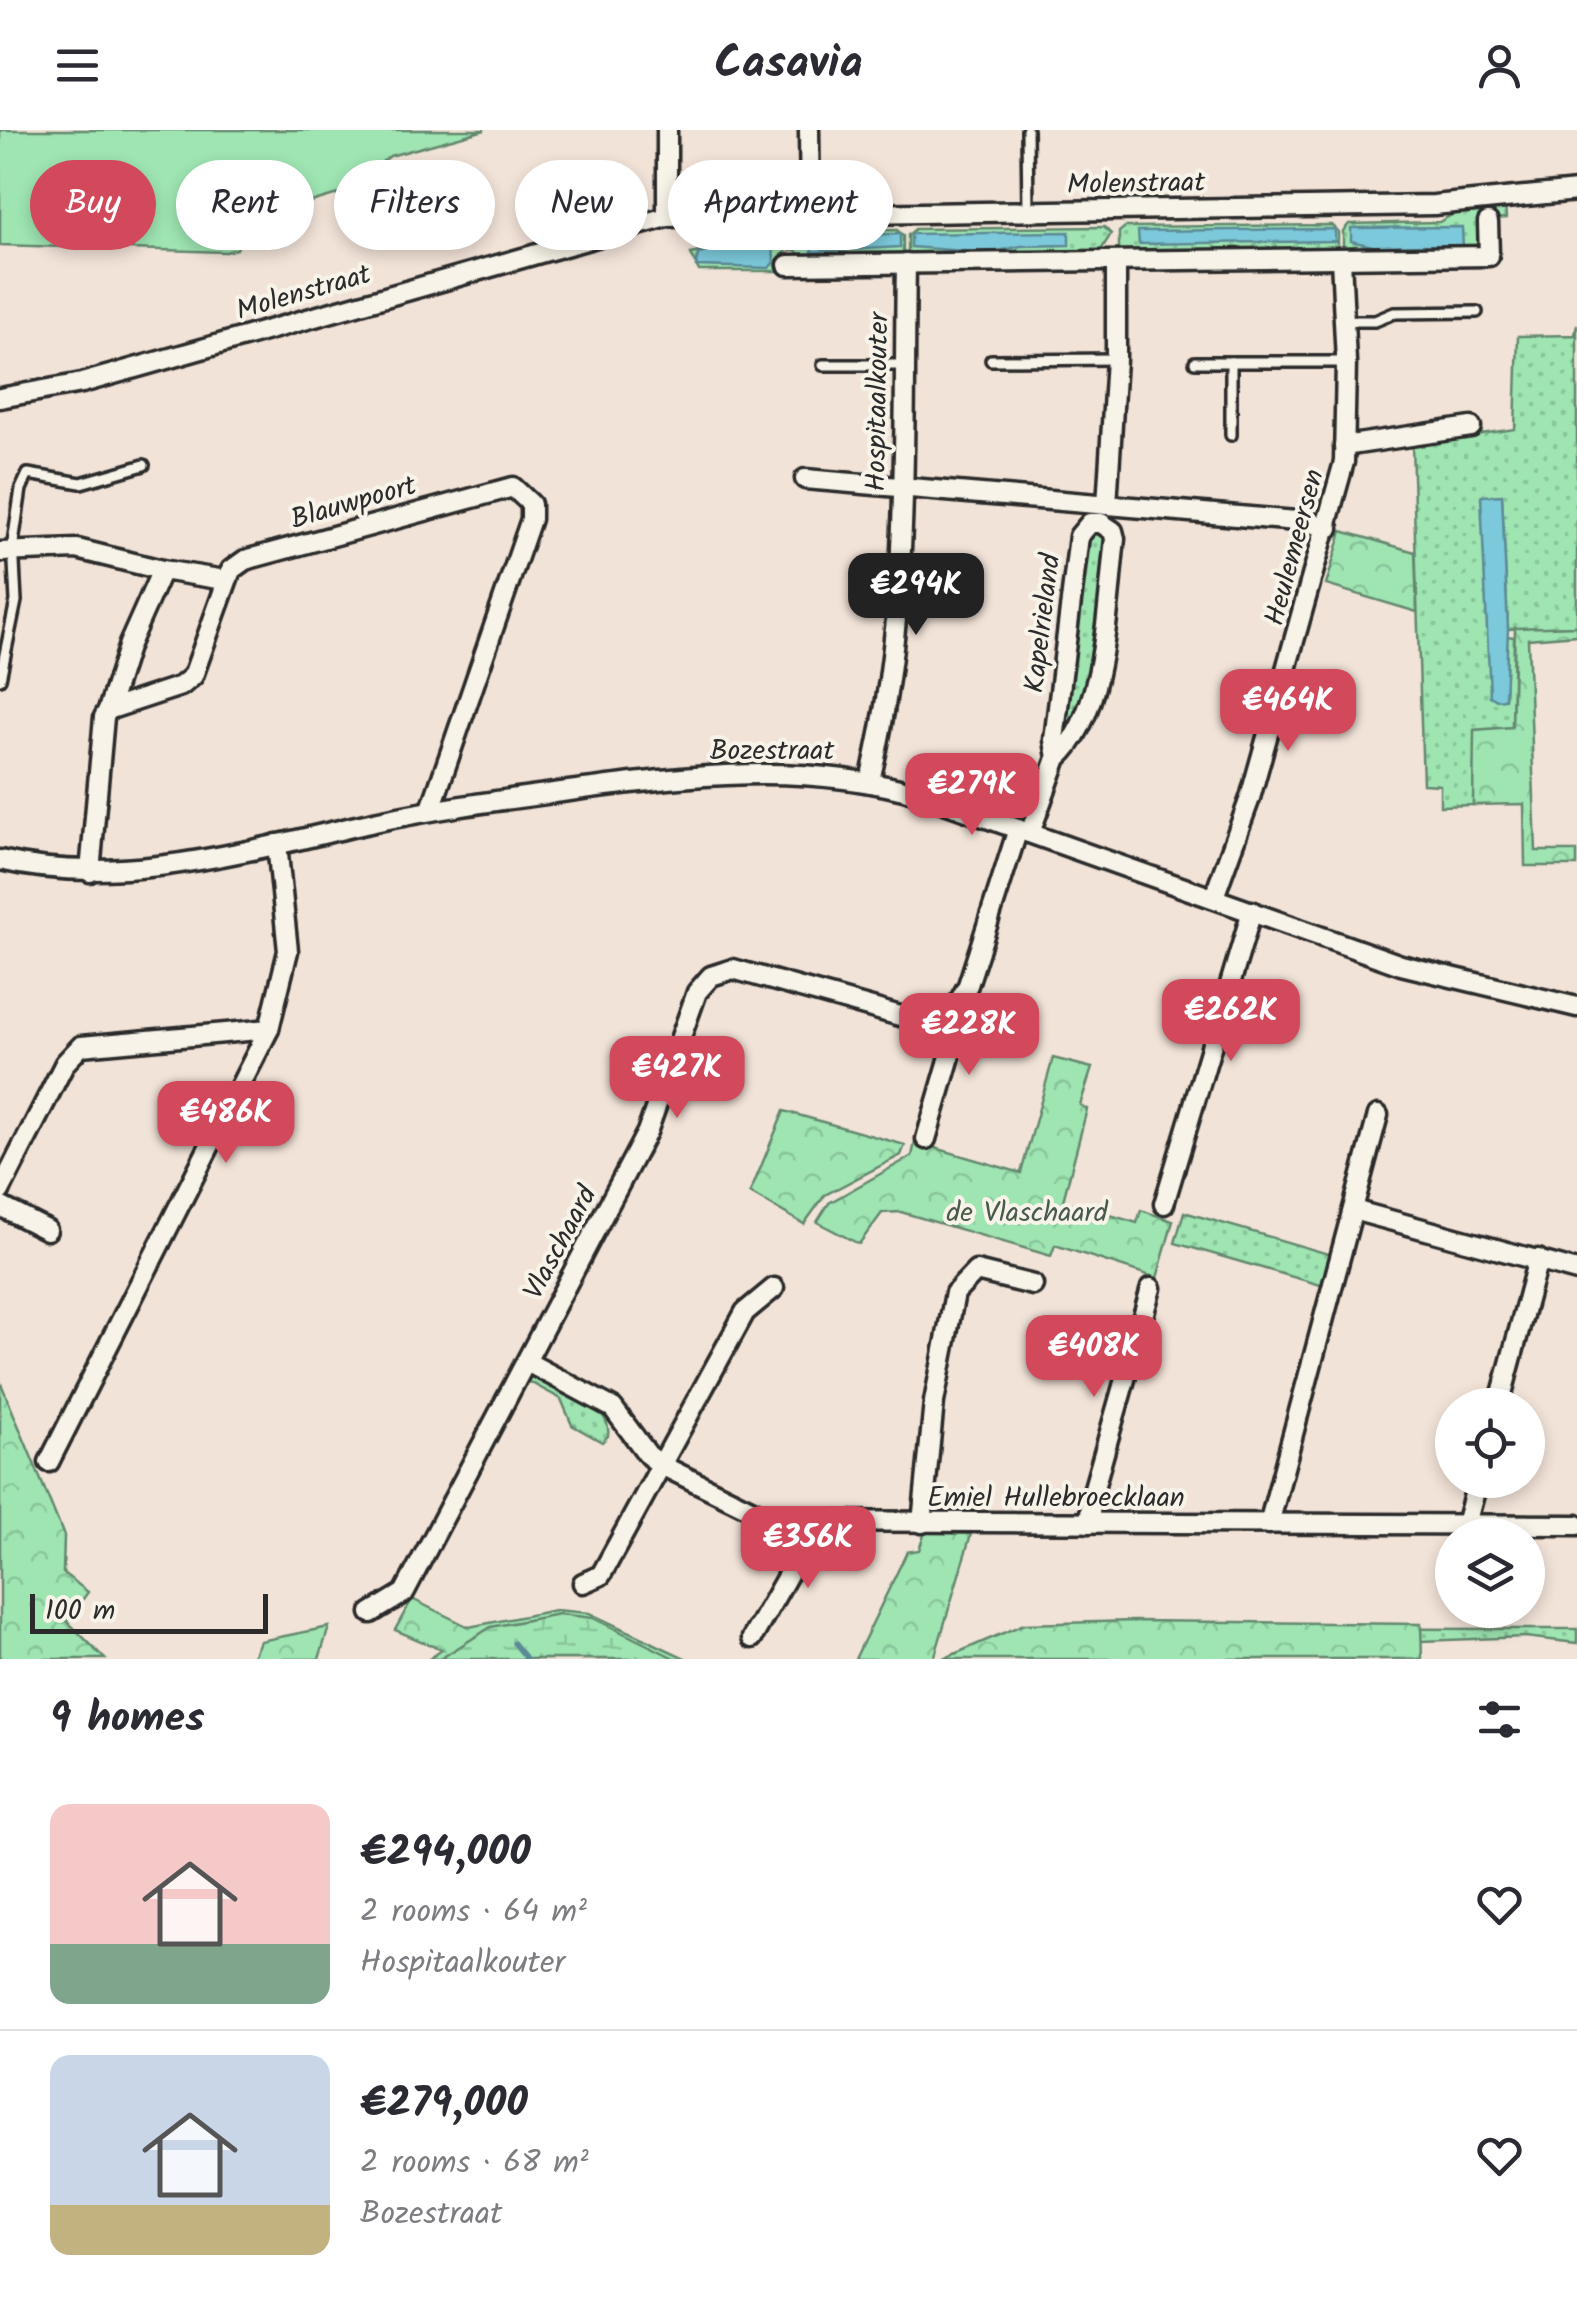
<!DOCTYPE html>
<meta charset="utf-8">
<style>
body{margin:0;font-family:Kalam,sans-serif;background:#f7f7f7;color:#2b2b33;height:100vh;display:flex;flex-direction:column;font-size:38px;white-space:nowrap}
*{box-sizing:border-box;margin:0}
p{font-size:32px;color:#7c7c81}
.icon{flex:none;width:55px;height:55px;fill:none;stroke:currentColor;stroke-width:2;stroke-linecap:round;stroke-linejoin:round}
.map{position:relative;height:1529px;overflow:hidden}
.panel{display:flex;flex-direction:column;background:#fff;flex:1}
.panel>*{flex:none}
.guide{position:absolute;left:30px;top:30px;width:1000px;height:90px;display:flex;gap:20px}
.tools{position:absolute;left:1435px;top:1258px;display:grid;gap:20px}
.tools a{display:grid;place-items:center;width:110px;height:110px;border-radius:50%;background:#fff;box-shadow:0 5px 15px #0003;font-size:50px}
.scale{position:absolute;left:30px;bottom:25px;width:238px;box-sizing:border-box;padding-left:10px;border:5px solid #2b2b2b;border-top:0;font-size:28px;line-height:35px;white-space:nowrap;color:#2b2b2b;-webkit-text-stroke:8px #f7f3e8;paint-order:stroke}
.price{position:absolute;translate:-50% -85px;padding:0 22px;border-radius:20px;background:#d1495b;color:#fff;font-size:32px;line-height:65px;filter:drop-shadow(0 2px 5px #0008)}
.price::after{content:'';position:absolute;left:50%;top:60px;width:30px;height:22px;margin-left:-15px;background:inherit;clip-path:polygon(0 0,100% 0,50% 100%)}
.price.active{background:#222;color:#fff}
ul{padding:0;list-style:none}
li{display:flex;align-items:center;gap:30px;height:250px;padding:0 50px}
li+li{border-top:2px solid #e1e1e2}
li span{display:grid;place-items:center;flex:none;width:280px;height:200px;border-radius:20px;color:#555}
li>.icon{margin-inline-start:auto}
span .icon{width:120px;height:120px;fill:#fffc;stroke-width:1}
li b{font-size:42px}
h2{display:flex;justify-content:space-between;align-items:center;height:120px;padding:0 50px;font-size:42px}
.chip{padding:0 35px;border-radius:45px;background:#fff;box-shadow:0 5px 15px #0003;font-size:35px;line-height:90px}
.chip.active{background:#d1495b;color:#fff}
header{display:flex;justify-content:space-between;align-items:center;height:130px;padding:0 50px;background:#fff;font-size:45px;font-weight:600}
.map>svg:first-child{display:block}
.grass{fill:url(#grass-dots);stroke:#64886e;stroke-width:2.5}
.forest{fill:url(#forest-crowns);stroke:#64886e;stroke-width:2.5}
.wetland{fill:url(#wetland-marsh);stroke:#64886e;stroke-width:2.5}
.pitch{fill:#9ee5b2;stroke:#64886e;stroke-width:2.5}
.water{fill:#7cc9db;stroke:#5c8a95;stroke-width:2.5}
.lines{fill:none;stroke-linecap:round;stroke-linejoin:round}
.stream{stroke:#5c8a95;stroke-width:5}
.service-casing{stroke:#2b2b2b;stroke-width:16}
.minor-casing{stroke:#2b2b2b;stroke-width:25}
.service{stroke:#f7f3e8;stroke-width:9}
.minor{stroke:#f7f3e8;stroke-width:18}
.labels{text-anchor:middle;stroke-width:8;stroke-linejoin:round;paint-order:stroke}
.street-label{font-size:28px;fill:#2b2b2b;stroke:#f7f3e8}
.park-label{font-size:28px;fill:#485a4d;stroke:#f7f3e8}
</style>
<header><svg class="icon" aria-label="menu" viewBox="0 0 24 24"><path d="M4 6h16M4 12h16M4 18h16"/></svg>Casavia<svg class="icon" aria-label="person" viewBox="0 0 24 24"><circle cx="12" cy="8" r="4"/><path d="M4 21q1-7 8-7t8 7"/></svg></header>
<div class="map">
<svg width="1577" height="1529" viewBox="0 0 1577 1529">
<defs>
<pattern id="grass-dots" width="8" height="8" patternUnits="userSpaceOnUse" patternTransform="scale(2.5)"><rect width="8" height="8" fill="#9ee5b2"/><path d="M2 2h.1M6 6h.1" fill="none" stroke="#88c599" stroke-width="1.8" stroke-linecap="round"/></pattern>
<pattern id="forest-crowns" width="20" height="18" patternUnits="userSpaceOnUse" patternTransform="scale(2.5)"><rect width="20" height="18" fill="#9ee5b2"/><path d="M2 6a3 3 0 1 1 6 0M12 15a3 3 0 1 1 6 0" fill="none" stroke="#88c599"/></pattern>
<pattern id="wetland-marsh" width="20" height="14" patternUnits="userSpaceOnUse" patternTransform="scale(2.5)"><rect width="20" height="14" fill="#9ee5b2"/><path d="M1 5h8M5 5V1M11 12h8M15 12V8" fill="none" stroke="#88c599"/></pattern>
</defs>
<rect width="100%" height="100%" fill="#f2e3d8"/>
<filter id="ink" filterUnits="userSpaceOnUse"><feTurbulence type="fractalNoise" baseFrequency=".01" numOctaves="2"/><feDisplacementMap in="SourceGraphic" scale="20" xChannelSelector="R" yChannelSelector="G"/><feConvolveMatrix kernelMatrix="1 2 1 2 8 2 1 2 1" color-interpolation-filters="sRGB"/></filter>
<g filter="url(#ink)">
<!-- grass -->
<g class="grass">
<path d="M 1505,73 L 1506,88 L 1480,90 L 1480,111 L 1475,119 L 1343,122 L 1343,101 L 1349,94 L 1439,92 L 1461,80 Z"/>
<path d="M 1332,95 L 1338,101 L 1338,122 L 1119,125 L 1119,102 L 1125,97 Z"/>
<path d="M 1104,97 L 1111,104 L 1098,125 L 908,128 L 908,105 L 915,99 Z"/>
<path d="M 897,100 L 903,106 L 903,128 L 802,129 L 796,120 L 787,120 L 777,130 L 777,141 L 699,141 L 691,124 L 788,102 Z"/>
<path d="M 1577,194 L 1577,496 L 1508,499 L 1502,366 L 1505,568 L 1507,506 L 1514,507 L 1512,598 L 1475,600 L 1473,675 L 1440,676 L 1440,655 L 1423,654 L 1412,314 L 1515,299 L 1518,206 L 1575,205 Z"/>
<path d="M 1094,399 L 1102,400 L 1108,411 L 1094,536 L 1065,611 L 1060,610 L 1086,412 Z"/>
<path d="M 1184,1082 L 1332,1125 L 1324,1156 L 1175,1113 Z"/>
<path d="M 530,1245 C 555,1258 613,1272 608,1306 L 602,1312 L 572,1295 L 561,1269 L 526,1250 Z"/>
<path d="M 1028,1498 L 1577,1499 L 1577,1513 L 1525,1507 L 959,1529 Z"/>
</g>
<!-- forest -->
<g class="forest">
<path d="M 1342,401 L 1415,422 L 1417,482 L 1326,455 Z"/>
<path d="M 1577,496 L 1577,505 L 1528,509 L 1536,721 L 1577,721 L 1577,736 L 1525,736 L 1524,674 L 1473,675 L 1474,600 L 1512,597 L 1515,498 Z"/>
<path d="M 1053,928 L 1092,938 L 1080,975 L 1087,979 L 1063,1071 L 1137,1093 L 1141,1080 L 1173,1091 L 1157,1148 L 1055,1115 L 1051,1126 L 901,1082 L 882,1083 L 859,1114 L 817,1092 L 829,1073 L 912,1026 L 915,1012 L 1021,1043 Z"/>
<path d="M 784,981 L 905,1015 L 901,1025 L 825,1065 L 804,1094 L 750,1063 Z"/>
<path d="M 0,1251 L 64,1406 L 63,1443 L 88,1462 L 67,1491 L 105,1529 L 0,1529 Z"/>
<path d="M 925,1402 L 971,1404 L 934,1529 L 855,1529 L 907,1422 L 919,1420 Z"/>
<path d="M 412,1469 L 469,1497 L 555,1480 L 589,1483 L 687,1529 L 429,1529 L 442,1520 L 395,1500 Z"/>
<path d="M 1134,1491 L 1421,1494 L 1422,1529 L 943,1529 L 1024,1494 Z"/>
<path d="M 329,1497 L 319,1529 L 252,1529 L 260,1511 Z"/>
</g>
<!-- wetland -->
<path class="wetland" d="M 559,1484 L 593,1488 L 676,1529 L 440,1529 L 491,1497 Z"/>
<!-- pitch -->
<path class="pitch" d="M 0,0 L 485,0 L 390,26 L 341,63 L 247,91 L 237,119 L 226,122 L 0,115 Z"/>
<!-- water -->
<g class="water">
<path d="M 1462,97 L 1463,118 L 1385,119 L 1351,111 L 1351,98 Z"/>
<path d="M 1335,99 L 1335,111 L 1139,114 L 1138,101 Z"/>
<path d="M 1069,102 L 1069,115 L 1021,116 L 990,123 L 911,117 L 911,104 Z"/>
<path d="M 900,104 L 900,117 L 812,122 L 812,105 Z"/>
<path d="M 768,108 L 773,112 L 774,132 L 769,138 L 696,136 L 698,124 Z"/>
<path d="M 1502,365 L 1508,499 L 1505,569 L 1497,570 L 1490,566 L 1481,366 Z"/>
</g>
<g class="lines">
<!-- stream -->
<path class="stream" d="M 514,1513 L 527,1529"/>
<!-- service casing -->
<g class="service-casing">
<g id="service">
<path d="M 1027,0 L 1028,81"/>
<path d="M 1344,191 L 1375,191 L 1394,183 L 1477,182"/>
<path d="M 991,230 L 1116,229"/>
<path d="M 1195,232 L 1346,232"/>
<path d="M 1231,232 L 1231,305"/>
<path d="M 823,235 L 904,235"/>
<path d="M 0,549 L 16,471 L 13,413 L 21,359 L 28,344 L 81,353 L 144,335"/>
</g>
</g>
<!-- minor casing -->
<g class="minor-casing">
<g id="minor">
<path d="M 667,0 L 667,87"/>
<path d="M 809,0 L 810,84"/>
<path d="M 788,135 L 1489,126 L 1488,92"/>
<path d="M 0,268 L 82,253 L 667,87 L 1434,75 L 1577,61"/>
<path d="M 1344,316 L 1471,297"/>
<path d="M 805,349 L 1308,392 L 1329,398"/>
<path d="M 1107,375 L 1116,229 L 1116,132"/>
<path d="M 0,422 L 77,419 L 162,440"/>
<path d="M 108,580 L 129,514 L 162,440 L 225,450"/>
<path d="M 870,650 C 911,483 903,304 906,133"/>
<path d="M 1030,703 L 1057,628 L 1054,610 L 1079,406 L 1090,393 L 1101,393 L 1113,401 L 1115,409 C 1107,472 1107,583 1057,628"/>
<path d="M 0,730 C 122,759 254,719 374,692 C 439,678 503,670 569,661 C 689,645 805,631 922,665 L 1401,835 L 1577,877"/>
<path d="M 90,742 L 104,587 L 108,580 L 181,556 L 193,546 L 231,440 L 245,430 L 513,357 L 531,374 L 531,389 L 431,679"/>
<path d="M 1214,767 L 1250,668 L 1344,332 L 1346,232 L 1341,129"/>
<path d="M 926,1009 L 951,923 L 936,893"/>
<path d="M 0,1061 L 65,933 L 81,916 L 269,899"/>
<path d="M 1164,1074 L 1252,781"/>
<path d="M 0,1076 L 47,1100"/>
<path d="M 1353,1080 L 1577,1141"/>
<path d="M 527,1232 L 613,1278 L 648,1325 L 661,1335 L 775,1391 L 1577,1395"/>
<path d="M 1499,1275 L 1538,1129"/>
<path d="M 49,1332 L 269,899 L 288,821 L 277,714"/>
<path d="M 922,1393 L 934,1272 L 955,1163 L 976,1141 L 1033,1155"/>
<path d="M 1089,1393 L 1092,1365 L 1151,1158"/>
<path d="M 1269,1394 L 1378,985"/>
<path d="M 1466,1394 L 1478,1350"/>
<path d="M 583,1453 L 601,1445 L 745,1182 L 774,1158"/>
<path d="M 371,1483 L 404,1463 L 647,1002 L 697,862 L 711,846 L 733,839 L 918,891 L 950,888 L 968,855 L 1018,699"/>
<path d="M 752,1508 L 803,1418 L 803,1393"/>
</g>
</g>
<!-- service -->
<use href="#service" class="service"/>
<!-- minor -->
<use href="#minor" class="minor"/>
</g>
</g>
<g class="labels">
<!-- street labels -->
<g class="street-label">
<text transform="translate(1136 52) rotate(-1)" y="10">Molenstraat</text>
<text transform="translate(303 161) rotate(-16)" y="10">Molenstraat</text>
<text transform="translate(876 272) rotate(-89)" y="10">Hospitaalkouter</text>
<text transform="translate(353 371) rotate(-16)" y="10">Blauwpoort</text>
<text transform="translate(1293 417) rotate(-75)" y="10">Heulemeersen</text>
<text transform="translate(1041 493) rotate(-83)" y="10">Kapelrieland</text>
<text x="772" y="629">Bozestraat</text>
<text transform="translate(559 1112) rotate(-62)" y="10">Vlaschaard</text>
<text x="1056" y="1376">Emiel Hullebroecklaan</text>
</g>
<!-- park labels -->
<g class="park-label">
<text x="1027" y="1091">de Vlaschaard</text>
</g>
</g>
</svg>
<div class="tools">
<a><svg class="icon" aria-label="locate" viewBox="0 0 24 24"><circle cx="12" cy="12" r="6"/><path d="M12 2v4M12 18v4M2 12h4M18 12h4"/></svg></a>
<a><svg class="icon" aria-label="layers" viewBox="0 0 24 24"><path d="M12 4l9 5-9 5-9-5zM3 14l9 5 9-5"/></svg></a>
</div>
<div class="scale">100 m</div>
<b class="price active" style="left:916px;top:508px">€294K</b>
<b class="price" style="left:1288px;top:624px">€464K</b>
<b class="price" style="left:972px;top:708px">€279K</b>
<b class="price" style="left:1231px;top:934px">€262K</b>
<b class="price" style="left:969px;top:948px">€228K</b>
<b class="price" style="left:677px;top:991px">€427K</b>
<b class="price" style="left:226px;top:1036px">€486K</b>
<b class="price" style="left:1094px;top:1270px">€408K</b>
<b class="price" style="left:808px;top:1461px">€356K</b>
<div class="guide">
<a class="chip active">Buy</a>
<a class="chip">Rent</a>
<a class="chip">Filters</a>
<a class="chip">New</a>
<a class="chip">Apartment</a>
</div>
</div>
<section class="panel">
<h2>9 homes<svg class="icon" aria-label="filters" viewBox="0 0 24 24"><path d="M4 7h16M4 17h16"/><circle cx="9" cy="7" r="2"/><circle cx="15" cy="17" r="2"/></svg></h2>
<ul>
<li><span style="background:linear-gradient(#f6c9c9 70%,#7fa58c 0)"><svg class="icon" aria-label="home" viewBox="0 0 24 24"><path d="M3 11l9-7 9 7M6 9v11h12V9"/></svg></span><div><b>€294,000</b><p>2 rooms · 64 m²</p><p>Hospitaalkouter</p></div><svg class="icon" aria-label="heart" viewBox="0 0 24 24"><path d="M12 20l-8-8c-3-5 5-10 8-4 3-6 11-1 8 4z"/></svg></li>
<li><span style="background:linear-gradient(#c9d6e8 75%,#c2b280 0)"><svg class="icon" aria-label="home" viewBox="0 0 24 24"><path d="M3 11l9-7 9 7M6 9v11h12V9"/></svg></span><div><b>€279,000</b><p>2 rooms · 68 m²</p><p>Bozestraat</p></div><svg class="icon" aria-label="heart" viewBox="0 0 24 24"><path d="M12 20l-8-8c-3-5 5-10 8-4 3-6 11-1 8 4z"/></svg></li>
</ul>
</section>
